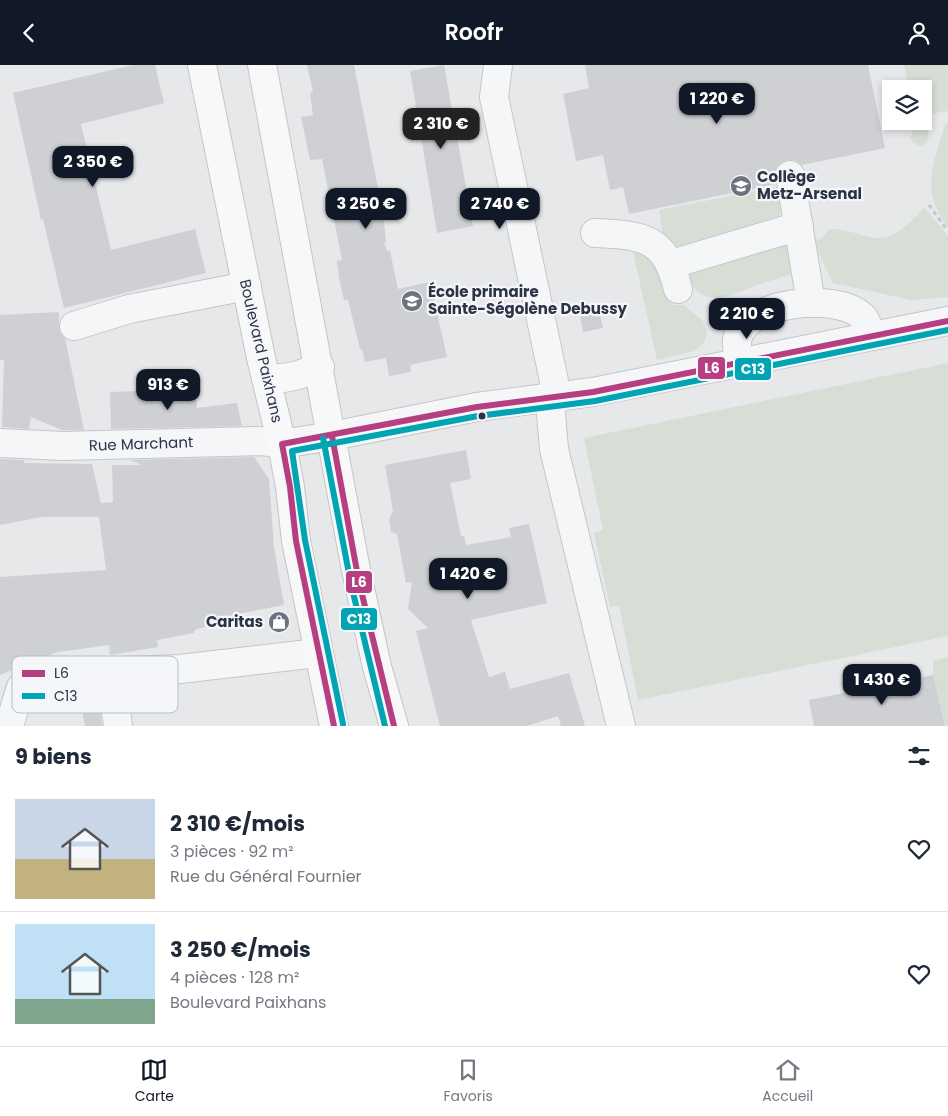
<!DOCTYPE html>
<html lang="fr">
<meta charset="utf-8">
<style>
body{margin:0;font-family:Poppins,sans-serif;background:#f6f6f7;color:#1f2937;height:100vh;display:flex;flex-direction:column;font-size:19px;white-space:nowrap}
*{box-sizing:border-box;margin:0}
p{font-size:16px;color:#747a83}
.icon{flex:none;width:28px;height:28px;fill:none;stroke:currentColor;stroke-width:2;stroke-linecap:round;stroke-linejoin:round}
.map{position:relative;height:661px;overflow:hidden}
.sheet{display:flex;flex-direction:column;background:#fff;flex:1}
.sheet>*{flex:none}
.controls{position:absolute;left:882px;top:15px;display:grid;gap:10px}
.controls a{display:grid;place-items:center;width:50px;height:50px;border-radius:0px;background:#fff;box-shadow:0 2px 8px #0003;font-size:25px}
.price{position:absolute;translate:-50% -42px;padding:0 11px;border-radius:10px;background:#111827;color:#fff;font-size:16px;line-height:32px;filter:drop-shadow(0 1px 2px #0008)}
.price::after{content:'';position:absolute;left:50%;top:30px;width:15px;height:11px;margin-left:-8px;background:inherit;clip-path:polygon(0 0,100% 0,50% 100%)}
.price.selected{background:#222;color:#fff}
ul{padding:0;list-style:none}
li{display:flex;align-items:center;gap:15px;height:125px;padding:0 15px}
li+li{border-top:1px solid #e0e1e3}
li span{display:grid;place-items:center;flex:none;width:140px;height:100px;border-radius:0px;color:#555}
li>.icon{margin-inline-start:auto}
span .icon{width:60px;height:60px;fill:#fffc;stroke-width:1}
li b{font-size:21px}
h2{display:flex;justify-content:space-between;align-items:center;height:60px;padding:0 15px;font-size:21px}
header{display:flex;justify-content:space-between;align-items:center;height:65px;padding:0 15px;background:#111827;color:#fff;font-size:22px;font-weight:600}
.menu{display:flex;justify-content:space-around;align-items:center;height:70px;border-top:1px solid #e0e1e3;background:#fff;font-size:14px;color:#747a83}
.menu a{display:grid;justify-items:center;gap:2px}
.menu .selected{color:#111827}
.map>svg:first-child{display:block}
.green{fill:#d6ded6}
.building{fill:#ced0d3}
.lines{fill:none;stroke-linecap:round;stroke-linejoin:round}
.minor-casing{stroke:#c4c6c8;stroke-width:30}
.major-casing{stroke:#c2c5c8;stroke-width:30}
.path{stroke:#c5c6ca;stroke-width:3;stroke-dasharray:4 4;stroke-linecap:butt}
.minor{stroke:#f5f6f7;stroke-width:28}
.major{stroke:#f8f8f8;stroke-width:28}
.bus-1-casing{stroke:#f4f6f9;stroke-width:10}
.bus-2-casing{stroke:#f4f6f9;stroke-width:10}
.bus-1{stroke:#b63f82;stroke-width:6}
.bus-2{stroke:#00a4b2;stroke-width:6}
.bus-dot{fill:#2b3445;stroke:#f4f6f9;stroke-width:2}
.labels{text-anchor:middle;stroke-width:4.5;stroke-linejoin:round;paint-order:stroke}
.poi-label{font-size:15px;font-weight:bold;fill:#2b3445;stroke:#f4f6f9;text-anchor:start}
.street-label{font-size:15px;fill:#2b3445;stroke:#f4f6f9}
.key{fill:#f4f6f9;stroke:#b8bcc3;stroke-width:1}
.key-label{font-size:14px;fill:#2b3445}
.line-badge{stroke:#f4f6f9;stroke-width:2}
.badge-label{font-size:14px;text-anchor:middle;font-weight:bold;fill:#fff}
</style>
<header><svg class="icon" aria-label="back" viewBox="0 0 24 24"><path d="M15 5l-7 7 7 7"/></svg>Roofr<svg class="icon" aria-label="person" viewBox="0 0 24 24"><circle cx="12" cy="8" r="4"/><path d="M4 21q1-7 8-7t8 7"/></svg></header>
<div class="map">
<svg width="948" height="661" viewBox="0 0 948 661">
<rect width="100%" height="100%" fill="#e6e8ea"/>
<!-- green -->
<g class="green">
<path d="M 904,0 L 948,0 L 948,46 L 929,49 C 926,57 931,68 927,78 L 921,81 L 913,78 L 910,73 L 917,56 L 924,56 L 924,24 L 909,24 Z"/>
<path d="M 948,57 L 948,162 C 920,126 933,99 945,60 Z"/>
<path d="M 780,121 L 781,146 L 776,156 L 680,190 L 664,178 L 659,145 Z"/>
<path d="M 924,142 L 948,171 L 948,232 L 911,235 L 833,218 L 822,196 L 815,175 L 821,174 L 830,164 C 848,163 863,173 880,173 C 897,173 914,154 924,142 Z"/>
<path d="M 784,169 L 792,183 L 790,195 L 792,207 L 789,210 C 777,214 764,217 752,222 C 725,234 698,243 686,207 Z"/>
<path d="M 632,182 L 655,193 L 673,240 L 684,240 L 703,256 L 707,267 L 704,278 L 694,286 L 657,295 Z"/>
<path d="M 948,298 L 948,571 L 638,635 L 619,540 L 610,542 L 594,468 L 603,465 L 584,373 Z"/>
<path d="M 948,592 L 948,661 L 945,661 L 933,610 L 933,596 Z"/>
</g>
<!-- building -->
<g class="building">
<path d="M 133,0 L 155,0 L 164,38 L 81,59 L 111,185 L 195,164 L 206,208 L 64,243 L 43,154 L 41,155 L 13,28 Z"/>
<path d="M 307,0 L 354,0 L 383,149 L 386,177 L 384,177 L 387,186 L 390,186 L 398,224 L 430,217 L 447,292 L 410,300 L 411,307 L 389,311 L 386,293 L 365,297 L 362,284 L 360,284 L 348,235 L 344,235 L 339,213 L 337,196 L 342,195 L 322,94 L 310,95 L 301,52 L 313,50 L 310,28 L 313,27 Z"/>
<path d="M 444,0 L 473,161 L 437,168 L 410,6 Z"/>
<path d="M 585,0 L 868,0 L 885,83 L 802,100 L 795,95 L 787,95 L 780,98 L 776,104 L 776,119 L 629,149 L 623,122 L 610,125 L 603,90 L 576,96 L 563,29 L 589,23 Z"/>
<path d="M 598,242 L 603,263 L 583,267 L 579,246 Z"/>
<path d="M 59,247 L 59,265 L 65,273 L 84,365 L 62,365 L 31,352 L 29,364 L 2,362 L 4,295 L 0,295 L 0,250 Z"/>
<path d="M 195,324 L 197,343 L 237,338 L 242,361 L 111,364 L 110,327 Z"/>
<path d="M 466,385 L 471,414 L 450,418 L 461,471 L 464,471 L 466,480 L 511,472 L 509,463 L 529,459 L 547,538 L 471,555 L 489,612 L 505,607 L 510,624 L 569,608 L 585,661 L 561,661 L 558,651 L 527,661 L 440,661 L 416,566 L 428,563 L 408,544 L 412,517 L 406,518 L 397,469 L 391,467 L 389,454 L 393,446 L 385,400 Z"/>
<path d="M 254,392 L 269,414 L 274,482 L 284,540 L 212,554 L 213,560 L 197,564 L 194,566 L 194,568 L 157,575 L 158,582 L 110,590 L 109,580 L 58,587 L 0,610 L 0,512 L 106,505 L 99,452 L 42,452 L 0,460 L 0,394 L 24,395 L 24,398 L 92,399 L 101,438 L 113,437 L 112,400 L 142,400 L 130,395 Z"/>
<path d="M 933,610 L 945,661 L 814,661 L 809,635 Z"/>
<path d="M 99,629 L 102,661 L 85,661 L 81,639 L 87,630 Z"/>
</g>
<g class="lines">
<!-- minor casing -->
<g class="minor-casing">
<g id="minor">
<path d="M 498,0 L 494,32 L 554,316 L 551,349 L 554,384 L 621,661"/>
<path d="M 790,110 L 811,238"/>
<path d="M 595,168 C 644,170 665,172 678,224"/>
<path d="M 672,199 L 799,161"/>
<path d="M 74,261 L 129,244 L 247,221"/>
<path d="M 740,298 C 739,292 736,282 737,275 C 745,236 836,227 862,251 C 867,255 869,266 872,271"/>
<path d="M 0,378 L 63,381 L 261,376 L 282,379 L 332,371 L 477,342 L 593,327 L 948,256"/>
<path d="M 9,661 L 21,622"/>
<path d="M 118,661 C 116,643 109,619 125,606 L 180,604 L 317,588"/>
</g>
</g>
<!-- major casing -->
<g class="major-casing">
<g id="major">
<path d="M 202,0 L 261,293 L 282,379 L 290,422 L 296,476 L 334,661"/>
<path d="M 262,0 L 355,500 L 377,602 L 394,661"/>
<path d="M 266,313 C 285,315 301,310 320,302"/>
</g>
</g>
<!-- path -->
<path class="path" d="M 929,140 L 948,166"/>
<!-- minor -->
<use href="#minor" class="minor"/>
<!-- major -->
<use href="#major" class="major"/>
<!-- bus-1 casing -->
<g class="bus-1-casing">
<g id="bus-1">
<path d="M 332,371 L 359,517 L 394,661"/>
<path d="M 334,661 L 296,476 L 290,422 L 282,379 L 477,342 L 593,327 L 948,256"/>
</g>
</g>
<!-- bus-2 casing -->
<g class="bus-2-casing">
<g id="bus-2">
<path d="M 323,373 L 351,519 L 385,661"/>
<path d="M 343,659 L 305,475 L 292,386 L 478,351 L 595,336 L 948,265"/>
</g>
</g>
<!-- bus-1 -->
<use href="#bus-1" class="bus-1"/>
<!-- bus-2 -->
<use href="#bus-2" class="bus-2"/>
</g>
<!-- icons -->
<defs>
<g id="school-disc" transform="scale(1.125)"><circle r="9.5" fill="#6c737f" stroke="#f4f6f9"/><path d="M0-5L7-2L0 1L-7-2ZM-4 1L0 2.5L4 1V4Q0 6-4 4Z" fill="#fff"/></g>
<g id="shop-disc" transform="scale(1.125)"><circle r="9.5" fill="#6c737f" stroke="#f4f6f9"/><path d="M-5-2.5h2.3a2.7 3.5 0 0 1 5.4 0H5L5.5 6h-11ZM-1.5-2.5h3a1.5 2.3 0 0 0-3 0Z" fill="#fff"/></g>
</defs>
<g fill-rule="evenodd">
<use href="#school-disc" x="741" y="121"/>
<use href="#school-disc" x="412" y="236"/>
<use href="#shop-disc" x="279" y="557"/>
</g>
<!-- markers -->
<circle class="bus-dot" cx="482" cy="351" r="4.5"/>
<g class="labels">
<!-- poi labels -->
<g class="poi-label">
<text x="757" y="117">Collège<tspan x="757" dy="17">Metz-Arsenal</tspan></text>
<text x="428" y="232">École primaire<tspan x="428" dy="17">Sainte-Ségolène Debussy</tspan></text>
<text x="263" y="562" text-anchor="end">Caritas</text>
</g>
<!-- street labels -->
<g class="street-label">
<text transform="translate(261 286) rotate(77)" y="5">Boulevard Paixhans</text>
<text transform="translate(141 379) rotate(-2)" y="5">Rue Marchant</text>
</g>
</g>
<!-- legend -->
<rect x="12" y="591" width="166" height="57" rx="8" class="key"/>
<rect x="22" y="605" width="23" height="7" fill="#b63f82"/>
<rect x="22" y="628" width="23" height="6" fill="#00a4b2"/>
<g class="key-label">
<text x="54" y="613">L6</text>
<text x="54" y="636">C13</text>
</g>
<g class="line-badge">
<rect x="697" y="291" width="29" height="24" rx="5" fill="#b63f82"/>
<rect x="734" y="292" width="38" height="24" rx="5" fill="#00a4b2"/>
<rect x="345" y="505" width="28" height="24" rx="5" fill="#b63f82"/>
<rect x="340" y="542" width="38" height="24" rx="5" fill="#00a4b2"/>
</g>
<g class="badge-label">
<text x="712" y="308">L6</text>
<text x="753" y="309">C13</text>
<text x="359" y="522">L6</text>
<text x="359" y="559">C13</text>
</g>
</svg>
<div class="controls">
<a><svg class="icon" aria-label="layers" viewBox="0 0 24 24"><path d="M12 4l9 5-9 5-9-5zM3 14l9 5 9-5"/></svg></a>
</div>
<b class="price" style="left:717px;top:60px">1 220 €</b>
<b class="price selected" style="left:441px;top:85px">2 310 €</b>
<b class="price" style="left:93px;top:123px">2 350 €</b>
<b class="price" style="left:366px;top:165px">3 250 €</b>
<b class="price" style="left:500px;top:165px">2 740 €</b>
<b class="price" style="left:747px;top:275px">2 210 €</b>
<b class="price" style="left:168px;top:346px">913 €</b>
<b class="price" style="left:468px;top:535px">1 420 €</b>
<b class="price" style="left:882px;top:641px">1 430 €</b>
</div>
<section class="sheet">
<h2>9 biens<svg class="icon" aria-label="filters" viewBox="0 0 24 24"><path d="M4 7h16M4 17h16"/><circle cx="9" cy="7" r="2"/><circle cx="15" cy="17" r="2"/></svg></h2>
<ul>
<li><span style="background:linear-gradient(#c9d6e8 60%,#c2b280 0)"><svg class="icon" aria-label="home" viewBox="0 0 24 24"><path d="M3 11l9-7 9 7M6 9v11h12V9"/></svg></span><div><b>2 310 €/mois</b><p>3 pièces · 92 m²</p><p>Rue du Général Fournier</p></div><svg class="icon" aria-label="heart" viewBox="0 0 24 24"><path d="M12 20l-8-8c-3-5 5-10 8-4 3-6 11-1 8 4z"/></svg></li>
<li><span style="background:linear-gradient(#bfe0f5 75%,#7fa58c 0)"><svg class="icon" aria-label="home" viewBox="0 0 24 24"><path d="M3 11l9-7 9 7M6 9v11h12V9"/></svg></span><div><b>3 250 €/mois</b><p>4 pièces · 128 m²</p><p>Boulevard Paixhans</p></div><svg class="icon" aria-label="heart" viewBox="0 0 24 24"><path d="M12 20l-8-8c-3-5 5-10 8-4 3-6 11-1 8 4z"/></svg></li>
</ul>
</section>
<nav class="menu">
<a class="selected"><svg class="icon" aria-label="map" viewBox="0 0 24 24"><path d="M3 6l6-2 6 2 6-2v14l-6 2-6-2-6 2zM9 4v14M15 6v14"/></svg>Carte</a>
<a><svg class="icon" aria-label="saved" viewBox="0 0 24 24"><path d="M7 4h10v16l-5-4-5 4z"/></svg>Favoris</a>
<a><svg class="icon" aria-label="home" viewBox="0 0 24 24"><path d="M3 11l9-7 9 7M6 9v11h12V9"/></svg>Accueil</a>
</nav>
